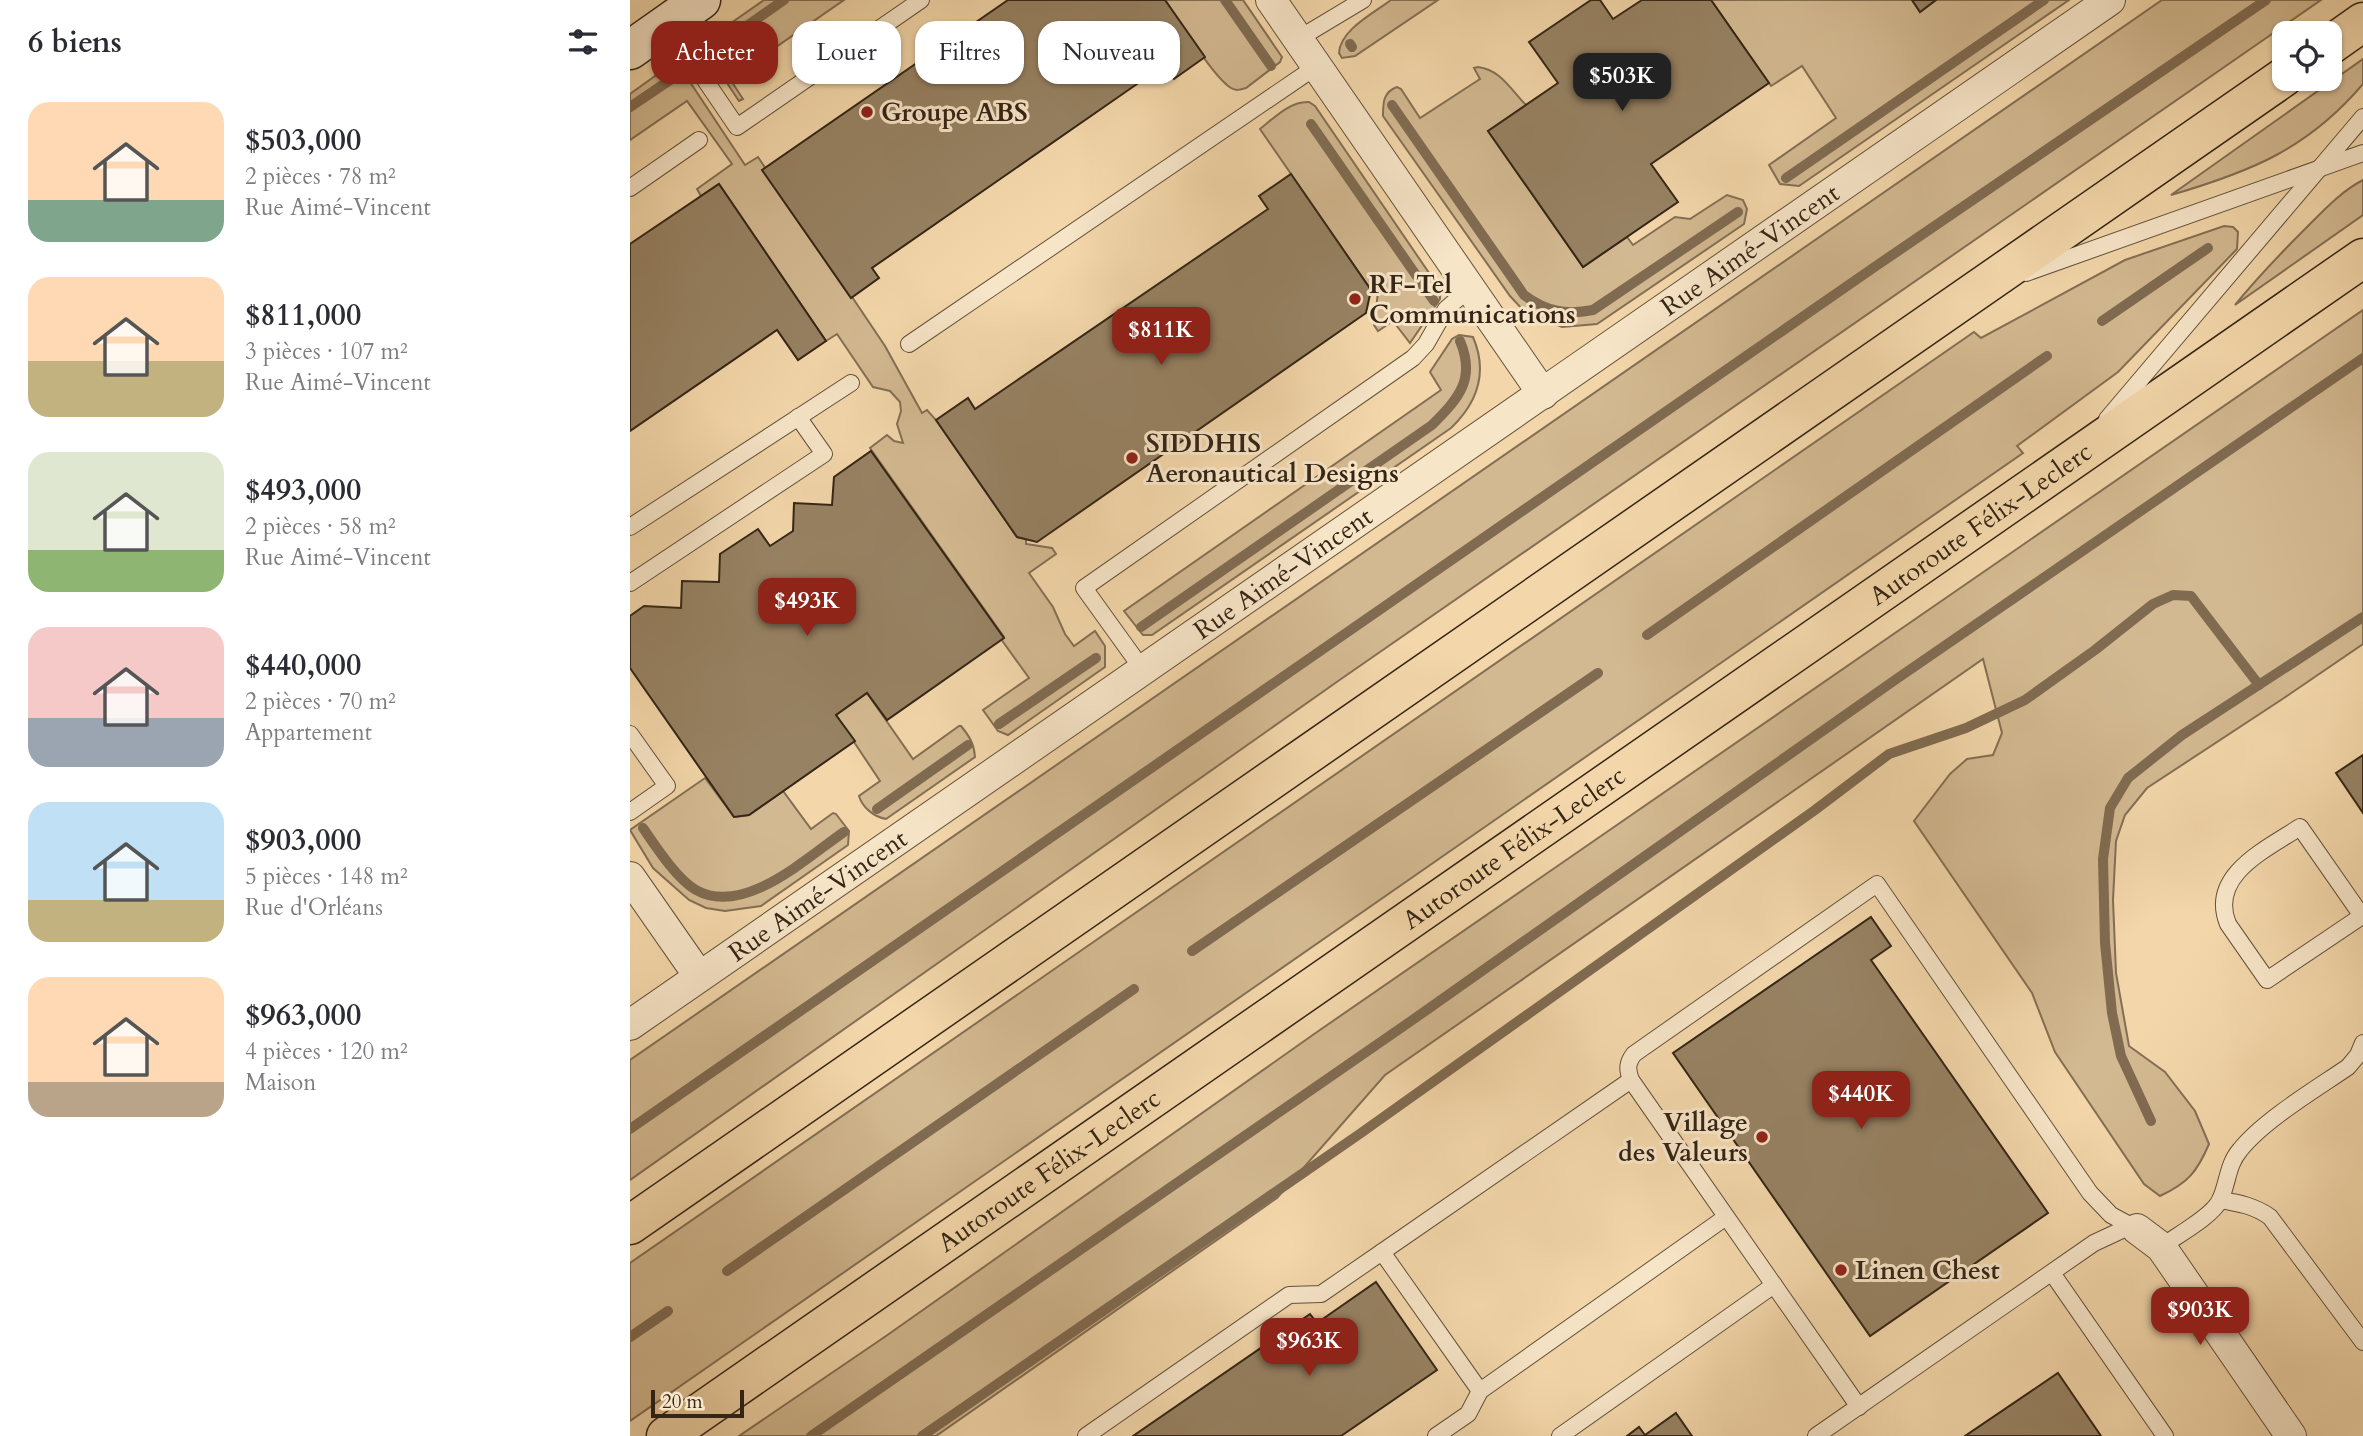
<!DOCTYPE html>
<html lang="fr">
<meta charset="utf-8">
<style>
body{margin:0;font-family:Cardo,serif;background:#f7f7f7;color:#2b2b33;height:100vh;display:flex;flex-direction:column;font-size:26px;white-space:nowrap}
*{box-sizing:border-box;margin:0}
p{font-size:23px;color:#7c7c81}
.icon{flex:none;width:38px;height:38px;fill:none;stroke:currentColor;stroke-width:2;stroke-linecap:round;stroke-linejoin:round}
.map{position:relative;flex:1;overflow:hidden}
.sheet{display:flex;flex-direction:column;background:#fff;width:630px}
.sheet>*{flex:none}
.guide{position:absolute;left:21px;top:21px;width:665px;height:63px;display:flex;gap:14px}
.fabs{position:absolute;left:1642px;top:21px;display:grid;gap:14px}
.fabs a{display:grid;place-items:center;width:70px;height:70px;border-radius:14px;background:#fff;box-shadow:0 2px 5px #0004;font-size:35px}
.scale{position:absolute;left:21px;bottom:18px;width:93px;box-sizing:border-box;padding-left:7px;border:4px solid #342516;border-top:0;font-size:19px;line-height:24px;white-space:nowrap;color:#342516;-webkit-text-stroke:5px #f7e5c8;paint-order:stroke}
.price{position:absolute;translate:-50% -60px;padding:0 16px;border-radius:14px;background:#8f2418;color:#fff;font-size:23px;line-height:46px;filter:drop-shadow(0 2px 4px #0008)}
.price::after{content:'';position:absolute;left:50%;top:42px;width:21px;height:16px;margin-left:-10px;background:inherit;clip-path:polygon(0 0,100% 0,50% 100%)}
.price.on{background:#222;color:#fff}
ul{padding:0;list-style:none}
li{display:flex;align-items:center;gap:21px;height:175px;padding:0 28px}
li span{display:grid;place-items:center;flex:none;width:196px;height:140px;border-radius:21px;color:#555}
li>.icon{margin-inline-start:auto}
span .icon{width:84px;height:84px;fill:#fffc;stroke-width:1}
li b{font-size:30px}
h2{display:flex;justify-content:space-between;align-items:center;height:84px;padding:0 28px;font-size:30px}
.pill{padding:0 24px;border-radius:21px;background:#fff;box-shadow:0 2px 5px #0004;font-size:24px;line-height:63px}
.pill.on{background:#8f2418;color:#fff}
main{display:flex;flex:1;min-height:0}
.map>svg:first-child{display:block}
.green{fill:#d3b991;stroke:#846f54;stroke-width:2}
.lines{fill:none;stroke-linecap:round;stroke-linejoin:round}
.stream{stroke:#806b51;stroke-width:10}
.building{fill:#978263;stroke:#342516;stroke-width:2}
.lane-casing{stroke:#64523b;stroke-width:18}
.street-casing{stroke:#64523b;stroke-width:32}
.secondary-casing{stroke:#342516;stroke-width:41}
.highway-casing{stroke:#342516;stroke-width:41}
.lane{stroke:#f7e5c8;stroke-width:16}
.street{stroke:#f7e5c8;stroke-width:30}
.secondary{stroke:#f7e5c8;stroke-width:38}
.highway{stroke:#f3d7aa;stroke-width:38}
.poi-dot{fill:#8f2418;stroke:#f7e5c8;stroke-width:2.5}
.labels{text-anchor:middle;stroke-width:6;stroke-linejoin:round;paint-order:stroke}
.poi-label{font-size:26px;font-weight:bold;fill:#342516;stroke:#f7e5c8;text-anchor:start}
.street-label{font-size:26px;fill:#342516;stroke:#f7e5c8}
</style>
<main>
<section class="sheet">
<h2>6 biens<svg class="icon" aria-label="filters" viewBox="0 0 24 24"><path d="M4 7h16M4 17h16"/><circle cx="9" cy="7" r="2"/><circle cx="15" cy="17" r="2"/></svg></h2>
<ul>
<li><span style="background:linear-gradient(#ffd9b3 70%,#7fa58c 0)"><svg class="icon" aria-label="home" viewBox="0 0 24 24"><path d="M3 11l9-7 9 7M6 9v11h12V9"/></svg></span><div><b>$503,000</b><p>2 pièces · 78 m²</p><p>Rue Aimé-Vincent</p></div></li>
<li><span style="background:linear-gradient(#ffd9b3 60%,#c2b280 0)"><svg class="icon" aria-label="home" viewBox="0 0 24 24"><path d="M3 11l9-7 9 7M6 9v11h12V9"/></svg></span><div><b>$811,000</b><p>3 pièces · 107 m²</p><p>Rue Aimé-Vincent</p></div></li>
<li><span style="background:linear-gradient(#dfe7d0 70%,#8fb573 0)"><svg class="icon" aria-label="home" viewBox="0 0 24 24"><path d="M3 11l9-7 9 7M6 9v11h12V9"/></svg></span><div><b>$493,000</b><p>2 pièces · 58 m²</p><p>Rue Aimé-Vincent</p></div></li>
<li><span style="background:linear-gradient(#f6c9c9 65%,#9aa5b1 0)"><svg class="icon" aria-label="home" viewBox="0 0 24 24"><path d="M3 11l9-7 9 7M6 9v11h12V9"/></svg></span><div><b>$440,000</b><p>2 pièces · 70 m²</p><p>Appartement</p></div></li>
<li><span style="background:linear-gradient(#bfe0f5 70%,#c2b280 0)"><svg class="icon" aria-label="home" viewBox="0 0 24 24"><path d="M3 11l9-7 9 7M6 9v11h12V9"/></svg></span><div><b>$903,000</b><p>5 pièces · 148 m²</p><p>Rue d'Orléans</p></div></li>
<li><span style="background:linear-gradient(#ffd9b3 75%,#b9a48a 0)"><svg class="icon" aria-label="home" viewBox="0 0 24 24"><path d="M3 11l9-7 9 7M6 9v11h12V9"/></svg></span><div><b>$963,000</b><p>4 pièces · 120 m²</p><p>Maison</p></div></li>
</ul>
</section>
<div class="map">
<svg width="1733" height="1436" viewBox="0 0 1733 1436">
<rect width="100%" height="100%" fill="#f3d7aa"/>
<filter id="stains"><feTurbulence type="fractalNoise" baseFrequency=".00286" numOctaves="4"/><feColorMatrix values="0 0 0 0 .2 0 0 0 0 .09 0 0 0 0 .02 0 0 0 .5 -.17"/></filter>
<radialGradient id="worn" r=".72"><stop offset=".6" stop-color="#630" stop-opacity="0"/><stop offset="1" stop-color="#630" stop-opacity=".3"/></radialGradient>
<!-- green -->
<g class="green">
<path d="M 134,0 L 214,0 L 100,79 L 113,99 L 109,101 L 71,44 Z"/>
<path d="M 535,0 L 613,0 L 652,57 L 650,62 L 616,88 C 610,90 606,91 601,88 C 583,77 548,19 535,0 Z"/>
<path d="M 761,0 L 808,0 L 725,56 L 712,58 L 709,53 C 710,30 744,13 761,0 Z"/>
<path d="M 1081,0 L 1282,0 L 1290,12 L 1306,0 L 1439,0 L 1169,186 L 1150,184 L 1139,165 L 1206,118 L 1172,66 L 1141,86 Z"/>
<path d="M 1532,0 L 1691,0 L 711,679 L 0,1180 L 0,1060 Z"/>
<path d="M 1733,59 L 1733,84 C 1678,149 1620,172 1541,195 Z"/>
<path d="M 46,61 L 115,165 L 128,157 L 255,346 L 292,413 L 297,410 L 306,420 L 387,537 L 396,539 L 396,544 L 422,548 L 426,554 L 399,573 L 423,607 L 435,634 L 444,646 L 465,631 L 475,646 L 475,667 L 378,735 L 368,731 L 353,710 L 399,678 L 371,639 L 374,637 L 240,448 L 257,435 L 264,441 L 273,443 L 267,424 L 271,411 L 270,402 L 260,391 L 243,387 L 207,334 L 196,341 L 89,184 L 71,196 L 67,189 L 102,164 L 57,101 L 0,140 L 0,94 Z"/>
<path d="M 848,67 C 871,70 880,89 896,105 L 858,131 L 953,267 L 997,237 L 1003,245 L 1045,217 L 1060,219 L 1097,195 L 1113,200 L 1117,209 L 1114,224 L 967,324 L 932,327 L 893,310 L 880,296 L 753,116 C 753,103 753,92 767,87 L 771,89 L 790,118 L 850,79 L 844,68 Z"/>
<path d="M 679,102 L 685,106 L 810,289 L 810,299 L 780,343 L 763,321 L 748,331 L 744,325 L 748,292 L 741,290 L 630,129 C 644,118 660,101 679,102 Z"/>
<path d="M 1733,180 L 1733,215 L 1605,305 C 1627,278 1651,253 1675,229 C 1693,211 1710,192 1733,180 Z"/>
<path d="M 1594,226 L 1603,227 L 1608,232 L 1607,249 L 1488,372 L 1387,446 L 1393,453 L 0,1421 L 0,1263 L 1344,332 L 1351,338 L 1495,260 Z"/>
<path d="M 1733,310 L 1733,644 L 1654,698 L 1517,788 L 1495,815 L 1486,841 L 1483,900 L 1486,973 L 1499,1046 L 1535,1072 L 1565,1111 L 1579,1144 C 1567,1172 1558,1183 1530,1196 L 1514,1184 L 1425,1052 L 1402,993 L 1284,821 L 1320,774 L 1337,759 L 1363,755 L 1372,733 L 1353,659 L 755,1075 L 647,1198 L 306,1436 L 109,1436 L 256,1336 L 687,1032 Z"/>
<path d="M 829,335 L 843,337 C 858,372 848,402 821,428 L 522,635 L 513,635 L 494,611 L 811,390 L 800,372 L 822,339 Z"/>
<path d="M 237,693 L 283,759 L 329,726 L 331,726 C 340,737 344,744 345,757 L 256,819 C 244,817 232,807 229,796 L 250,781 L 206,715 Z"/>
<path d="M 75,778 L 104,817 L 119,815 L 153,791 L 181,829 L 203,813 L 206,814 L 219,831 L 218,845 L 131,906 L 95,911 L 76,908 L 59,900 L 23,868 L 0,830 Z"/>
</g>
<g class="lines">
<!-- stream -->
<g class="stream">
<path d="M 595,0 L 641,66"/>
<path d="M 720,44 L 722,47"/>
<path d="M 85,48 L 154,0"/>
<path d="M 762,105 L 894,295 C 917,312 936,315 963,310 L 1108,212"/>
<path d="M 0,107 L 40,80"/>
<path d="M 681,124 L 804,301"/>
<path d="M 1156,178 L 1414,0"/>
<path d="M 1472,321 L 1578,248"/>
<path d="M 511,627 L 802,425 C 829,398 846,379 830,341"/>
<path d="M 1017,635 L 1417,356"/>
<path d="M 369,724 L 466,658"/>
<path d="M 247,809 L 338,745"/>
<path d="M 13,828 C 26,847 47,879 66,890 C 114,917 176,858 214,832"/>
<path d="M 562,951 L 968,673"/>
<path d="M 1521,1121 L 1491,1056 L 1482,1013 L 1475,943 L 1473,859 L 1480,808 L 1498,778 L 1552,735 L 1733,617"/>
<path d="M 0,1129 L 1246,266 L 1636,0"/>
<path d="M 97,1271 L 504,989"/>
<path d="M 0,1337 L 38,1311"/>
<path d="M 181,1436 L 781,1021 L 1265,680 L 1733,358"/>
<path d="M 292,1436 L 731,1133 L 1185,810 L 1259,754 L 1336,728 L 1395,700 L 1465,650 L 1523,604 L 1543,595 L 1561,596 L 1629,685"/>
</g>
</g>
<!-- building -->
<g class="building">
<path d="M 378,0 L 535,0 L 575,57 L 544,79 L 534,66 L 507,84 L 242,268 L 249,278 L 221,298 L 132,170 Z"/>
<path d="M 961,0 L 970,0 L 983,19 L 1012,0 L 1081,0 L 1139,83 L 1021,164 L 1048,202 L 953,267 L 858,131 L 928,83 L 899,42 Z"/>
<path d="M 1282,0 L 1306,0 L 1290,12 Z"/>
<path d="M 661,174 L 741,290 L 736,313 L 407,542 L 387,537 L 306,420 L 338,398 L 345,409 L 638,209 L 629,196 Z"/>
<path d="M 89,184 L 196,341 L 168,360 L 147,330 L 0,431 L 0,244 Z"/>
<path d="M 241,451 L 374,638 L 257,720 L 237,693 L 206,715 L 225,741 L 119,815 L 104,817 L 0,668 L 0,616 L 14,606 L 51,608 L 52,581 L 89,582 L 90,554 L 128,529 L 140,546 L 163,531 L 164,503 L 202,505 L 204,477 Z"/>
<path d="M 1733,755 L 1733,813 L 1706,773 Z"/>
<path d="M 1241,917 L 1261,946 L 1241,960 L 1418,1213 L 1240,1336 L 1043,1053 Z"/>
<path d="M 746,1282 L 807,1370 L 711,1436 L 503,1436 L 680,1314 L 687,1323 Z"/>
<path d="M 1428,1373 L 1471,1436 L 1335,1436 Z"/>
<path d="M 1046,1413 L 1062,1436 L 997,1436 L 1009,1427 L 1015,1435 Z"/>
</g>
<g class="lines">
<!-- lane casing -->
<g class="lane-casing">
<g id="lane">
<path d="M 37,24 L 107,127 L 291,0"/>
<path d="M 668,39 L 733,0"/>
<path d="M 0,188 L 69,140"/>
<path d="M 1396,273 L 1733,153"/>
<path d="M 279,344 L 687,66"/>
<path d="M 1477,419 L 1733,117"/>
<path d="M 0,527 L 221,383"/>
<path d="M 0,583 L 194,454 L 168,417"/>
<path d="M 513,670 L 454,588 L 783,358 L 796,344 L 816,309 L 840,288"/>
<path d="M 0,734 L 37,786 L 0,812"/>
<path d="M 1732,916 L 1670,827 C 1637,849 1578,875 1598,924 L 1637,980 L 1732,916 L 1733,915"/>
<path d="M 1590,1200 C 1609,1203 1625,1206 1640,1217 L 1733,1342"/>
<path d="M 1531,1247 C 1546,1236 1583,1216 1590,1200 C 1598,1184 1597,1165 1610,1150 C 1634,1120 1686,1089 1718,1067 L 1728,1055 L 1733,1043"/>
<path d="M 1422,1273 L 1535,1436"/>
<path d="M 850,1391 L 752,1252 L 1001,1080"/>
<path d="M 1229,1407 L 1001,1080 C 997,1069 997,1063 1004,1054 L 1247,884 L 1460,1193 L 1481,1215 L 1507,1229"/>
<path d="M 456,1436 L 659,1295 L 691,1294 L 752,1252"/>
<path d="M 806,1436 L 838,1414 L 850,1391 L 1096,1217"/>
<path d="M 930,1436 L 1144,1285"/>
<path d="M 1186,1436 L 1464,1243 L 1494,1229 L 1507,1229"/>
</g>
</g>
<!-- street casing -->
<g class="street-casing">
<g id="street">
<path d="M 641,0 L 913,394"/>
<path d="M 0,877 L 69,976"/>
<path id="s1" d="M 0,1025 L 1480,0"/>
<path d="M 1507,1229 L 1531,1247 L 1536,1254 L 1661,1436"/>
</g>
</g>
<!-- secondary casing -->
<g class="secondary-casing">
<path id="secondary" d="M 0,50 L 71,0"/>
</g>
<!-- highway casing -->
<g class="highway-casing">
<g id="highway">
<path d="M 1699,46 L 1733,22"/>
<path d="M 0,1225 L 1654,77"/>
<path id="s2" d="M 36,1436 L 1733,258"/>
</g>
</g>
<!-- lane -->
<use href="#lane" class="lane"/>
<!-- street -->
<use href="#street" class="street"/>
<!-- secondary -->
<use href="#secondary" class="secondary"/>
<!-- highway -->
<use href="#highway" class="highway"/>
</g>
<!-- markers -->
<g class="poi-dot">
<circle cx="237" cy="112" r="7"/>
<circle cx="725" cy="299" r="7"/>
<circle cx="502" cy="458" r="7"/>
<circle cx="1132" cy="1137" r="7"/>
<circle cx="1211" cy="1270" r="7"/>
</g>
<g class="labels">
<!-- poi labels -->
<g class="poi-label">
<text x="251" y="121">Groupe ABS</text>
<text x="739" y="293">RF-Tel<tspan x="739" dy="30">Communications</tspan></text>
<text x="516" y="452">SIDDHIS<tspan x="516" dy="30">Aeronautical Designs</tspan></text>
<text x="1118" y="1131" text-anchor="end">Village<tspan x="1118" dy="30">des Valeurs</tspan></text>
<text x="1225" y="1279">Linen Chest</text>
</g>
<!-- street labels -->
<g class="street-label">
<text dy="9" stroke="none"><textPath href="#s1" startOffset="1362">Rue Aimé-Vincent</textPath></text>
<text dy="9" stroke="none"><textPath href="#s2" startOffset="1600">Autoroute Félix-Leclerc</textPath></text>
<text dy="9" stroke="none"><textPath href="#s1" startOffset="794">Rue Aimé-Vincent</textPath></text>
<text dy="9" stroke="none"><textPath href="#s2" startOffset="1032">Autoroute Félix-Leclerc</textPath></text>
<text dy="9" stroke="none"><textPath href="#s1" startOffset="228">Rue Aimé-Vincent</textPath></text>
<text dy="9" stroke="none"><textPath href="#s2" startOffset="466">Autoroute Félix-Leclerc</textPath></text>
</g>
</g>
<rect width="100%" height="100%" filter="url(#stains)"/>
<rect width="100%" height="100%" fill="url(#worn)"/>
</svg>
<div class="fabs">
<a><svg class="icon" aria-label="locate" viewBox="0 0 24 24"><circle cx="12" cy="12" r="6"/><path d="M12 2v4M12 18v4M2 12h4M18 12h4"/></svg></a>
</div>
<div class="scale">20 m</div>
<b class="price on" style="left:992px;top:113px">$503K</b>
<b class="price" style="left:531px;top:367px">$811K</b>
<b class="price" style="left:177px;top:638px">$493K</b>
<b class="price" style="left:1231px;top:1131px">$440K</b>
<b class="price" style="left:1570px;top:1347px">$903K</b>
<b class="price" style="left:679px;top:1378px">$963K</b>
<div class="guide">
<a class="pill on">Acheter</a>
<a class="pill">Louer</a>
<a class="pill">Filtres</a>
<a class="pill">Nouveau</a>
</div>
</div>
</main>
